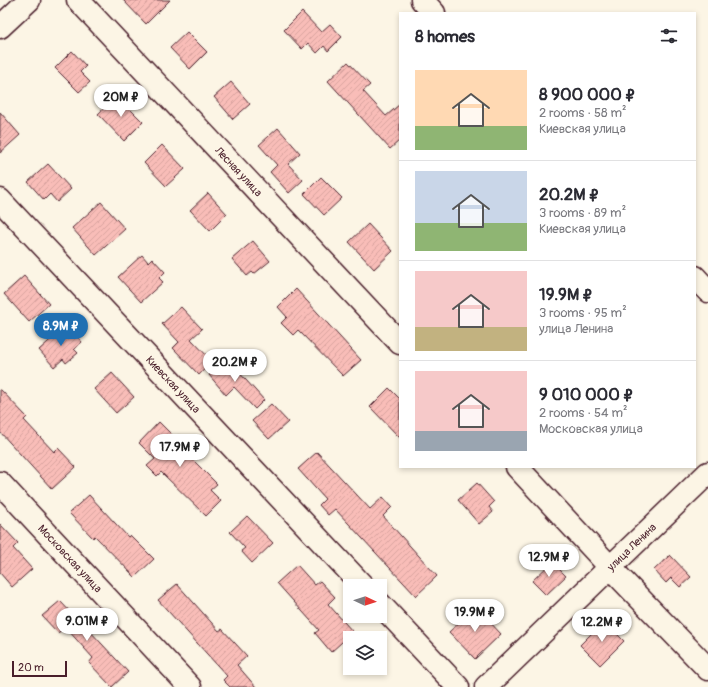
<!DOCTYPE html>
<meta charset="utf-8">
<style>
body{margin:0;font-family:Pangolin,sans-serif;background:#f7f7f7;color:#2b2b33;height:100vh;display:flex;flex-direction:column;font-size:15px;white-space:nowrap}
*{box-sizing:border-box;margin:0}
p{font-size:13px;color:#7c7c81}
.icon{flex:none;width:22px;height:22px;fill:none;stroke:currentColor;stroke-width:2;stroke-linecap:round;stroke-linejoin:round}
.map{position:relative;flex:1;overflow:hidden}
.drawer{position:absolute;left:399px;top:12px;width:297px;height:456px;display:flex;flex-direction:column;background:#fff;border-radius:0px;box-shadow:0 2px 6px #0003}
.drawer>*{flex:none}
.needle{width:26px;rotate:94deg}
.tools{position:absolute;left:343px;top:579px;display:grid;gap:8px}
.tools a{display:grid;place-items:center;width:44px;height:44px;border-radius:0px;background:#fff;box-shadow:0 2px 6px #0003;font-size:20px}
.scale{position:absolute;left:12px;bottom:10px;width:55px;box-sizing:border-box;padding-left:4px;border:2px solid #4a1f2b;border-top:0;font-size:11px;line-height:14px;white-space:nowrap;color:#4a1f2b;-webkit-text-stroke:3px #fcf5e5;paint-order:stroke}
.price{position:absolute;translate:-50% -34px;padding:0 9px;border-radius:14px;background:#fff;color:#222;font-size:13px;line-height:26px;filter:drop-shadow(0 1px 2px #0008)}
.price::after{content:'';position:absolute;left:50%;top:24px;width:12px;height:9px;margin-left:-6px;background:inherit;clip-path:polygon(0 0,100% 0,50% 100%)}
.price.selected{background:#1f6fb2;color:#fff}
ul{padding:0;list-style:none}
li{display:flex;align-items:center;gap:12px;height:100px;padding:0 16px}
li+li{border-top:1px solid #e1e1e2}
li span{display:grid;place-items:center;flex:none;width:112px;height:80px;border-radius:0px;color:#555}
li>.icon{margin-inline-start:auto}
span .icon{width:48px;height:48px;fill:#fffc;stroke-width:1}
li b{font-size:17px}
h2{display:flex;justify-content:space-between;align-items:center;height:48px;padding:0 16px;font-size:17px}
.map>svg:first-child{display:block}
.building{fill:url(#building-hatch);stroke:#4a1f2b}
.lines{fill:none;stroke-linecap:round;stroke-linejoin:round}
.street-casing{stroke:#4a1f2b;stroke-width:25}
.street{stroke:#fcf5e5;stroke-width:22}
.labels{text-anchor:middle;stroke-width:3;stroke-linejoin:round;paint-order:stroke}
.street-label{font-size:11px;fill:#4a1f2b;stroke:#fcf5e5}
</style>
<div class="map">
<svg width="708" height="687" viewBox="0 0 708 687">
<defs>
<pattern id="building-hatch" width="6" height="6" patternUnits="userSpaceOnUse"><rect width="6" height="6" fill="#f9bdb8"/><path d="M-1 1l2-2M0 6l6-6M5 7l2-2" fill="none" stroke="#d7a29e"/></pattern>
</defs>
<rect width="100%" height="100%" fill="#fcf5e5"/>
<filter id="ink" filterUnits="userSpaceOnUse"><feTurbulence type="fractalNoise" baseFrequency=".025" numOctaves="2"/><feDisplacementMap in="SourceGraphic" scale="8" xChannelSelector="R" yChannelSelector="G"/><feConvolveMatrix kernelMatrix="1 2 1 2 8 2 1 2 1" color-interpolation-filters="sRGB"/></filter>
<g filter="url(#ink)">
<!-- building -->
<g class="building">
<path d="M 123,0 L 170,0 L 146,24 Z"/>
<path d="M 302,12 L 321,32 L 330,24 L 342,37 L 328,51 L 324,46 L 317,53 L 308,43 L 302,49 L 284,30 Z"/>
<path d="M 187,32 L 207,52 L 190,69 L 170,48 Z"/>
<path d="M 72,51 L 86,66 L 80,72 L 90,82 L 79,92 L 55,68 Z"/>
<path d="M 348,62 L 370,85 L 363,91 L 386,116 L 400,104 L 400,140 L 390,149 L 328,81 Z"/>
<path d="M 231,82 L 250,104 L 233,119 L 214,97 Z"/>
<path d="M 117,96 L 143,122 L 124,141 L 98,114 Z"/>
<path d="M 0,112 L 20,135 L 0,153 Z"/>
<path d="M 278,128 L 300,153 L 288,164 L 303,180 L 289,193 L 270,172 L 277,165 L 259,145 Z"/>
<path d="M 162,145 L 185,169 L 166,186 L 144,163 Z"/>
<path d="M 48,164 L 71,189 L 57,202 L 50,194 L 44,200 L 28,182 Z"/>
<path d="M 321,177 L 342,198 L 324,215 L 304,194 Z"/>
<path d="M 208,193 L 227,214 L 210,231 L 190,210 Z"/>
<path d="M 101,202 L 125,229 L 96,255 L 72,228 Z"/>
<path d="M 368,224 L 393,251 L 374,269 L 349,242 Z"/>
<path d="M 253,241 L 270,261 L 254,274 L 252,272 L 247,276 L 232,259 Z"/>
<path d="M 142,255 L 148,262 L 152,258 L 165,272 L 159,278 L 163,282 L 141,302 L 118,277 Z"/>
<path d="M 24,276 L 49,304 L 29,322 L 4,294 Z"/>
<path d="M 296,289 L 361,360 L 343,376 L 298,330 L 293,335 L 281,323 L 287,317 L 278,307 Z"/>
<path d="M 181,307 L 202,329 L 191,339 L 212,361 L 199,375 L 173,348 L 179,342 L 162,324 Z"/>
<path d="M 67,325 L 82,342 L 74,349 L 78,353 L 66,363 L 63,359 L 54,367 L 39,350 Z"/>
<path d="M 227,359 L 264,400 L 255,409 L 234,387 L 226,395 L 209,375 Z"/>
<path d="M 112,373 L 134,397 L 116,413 L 94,389 Z"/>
<path d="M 389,388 L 400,399 L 400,438 L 370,407 Z"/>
<path d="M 0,389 L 27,417 L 24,420 L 54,452 L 58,448 L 76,467 L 52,489 L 0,432 Z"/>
<path d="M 271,404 L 288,422 L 269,439 L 252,421 Z"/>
<path d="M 159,422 L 175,438 L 179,435 L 189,444 L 185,448 L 189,452 L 187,454 L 217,484 L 210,490 L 221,501 L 206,516 L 161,472 L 157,476 L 147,466 L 155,459 L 139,443 Z"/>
<path d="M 317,452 L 370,509 L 383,497 L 392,507 L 383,516 L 437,576 L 416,596 L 335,509 L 328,515 L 319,505 L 325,499 L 298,469 Z"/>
<path d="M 477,483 L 494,502 L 489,507 L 493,512 L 479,524 L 458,500 Z"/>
<path d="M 89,495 L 128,537 L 130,535 L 154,559 L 135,577 L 95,536 L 93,538 L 69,513 Z"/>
<path d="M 247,516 L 273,543 L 252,563 L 241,551 L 245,548 L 230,532 Z"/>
<path d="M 0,524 L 18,543 L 13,548 L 32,569 L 12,587 L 0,573 Z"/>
<path d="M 670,555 L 691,577 L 680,587 L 671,578 L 666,583 L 654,570 Z"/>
<path d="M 552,562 L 566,576 L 546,595 L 532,581 Z"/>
<path d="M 297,565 L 315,585 L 320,581 L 335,597 L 328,604 L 353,632 L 331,652 L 315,633 L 319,630 L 277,583 Z"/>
<path d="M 177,584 L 219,631 L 222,629 L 247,656 L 237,665 L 256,687 L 230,687 L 223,680 L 227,676 L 158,600 Z"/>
<path d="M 60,601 L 77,619 L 84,614 L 94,625 L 89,630 L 128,672 L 112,687 L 89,663 L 93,658 L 67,629 L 65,631 L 63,629 L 58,633 L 42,616 Z"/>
<path d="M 476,607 L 501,634 L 475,659 L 449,632 Z"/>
<path d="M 604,621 L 624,641 L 600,665 L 580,645 Z"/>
</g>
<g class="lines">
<!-- street casing -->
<g class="street-casing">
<g id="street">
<path id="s1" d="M 78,0 L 400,343"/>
<path d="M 422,0 L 434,13"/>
<path d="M 0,27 L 29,0"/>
<path id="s2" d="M 0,200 L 363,586"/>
<path d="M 695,277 L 708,291"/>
<path d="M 517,467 L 623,581 L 708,669"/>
<path id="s3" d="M 0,483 L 190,687"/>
<path d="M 380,604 L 458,687"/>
<path id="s4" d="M 486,687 L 708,473"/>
</g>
</g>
<!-- street -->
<use href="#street" class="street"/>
</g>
</g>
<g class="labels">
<!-- street labels -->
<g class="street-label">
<text dy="4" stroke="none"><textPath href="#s1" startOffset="235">Лесная улица</textPath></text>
<text dy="4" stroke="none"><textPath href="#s2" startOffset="253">Киевская улица</textPath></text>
<text dy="4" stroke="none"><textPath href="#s4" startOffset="202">улица Ленина</textPath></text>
<text dy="4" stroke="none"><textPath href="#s3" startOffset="103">Московская улица</textPath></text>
</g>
</g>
</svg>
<div class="tools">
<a><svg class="needle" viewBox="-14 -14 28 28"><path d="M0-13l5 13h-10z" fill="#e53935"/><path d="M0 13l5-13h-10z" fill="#7c7c81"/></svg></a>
<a><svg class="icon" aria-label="layers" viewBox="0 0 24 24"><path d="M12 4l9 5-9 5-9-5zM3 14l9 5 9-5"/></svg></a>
</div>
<div class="scale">20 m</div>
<b class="price" style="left:121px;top:118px">20M ₽</b>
<b class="price selected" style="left:61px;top:347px">8.9M ₽</b>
<b class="price" style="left:235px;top:383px">20.2M ₽</b>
<b class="price" style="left:180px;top:468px">17.9M ₽</b>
<b class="price" style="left:549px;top:578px">12.9M ₽</b>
<b class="price" style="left:475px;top:633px">19.9M ₽</b>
<b class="price" style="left:87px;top:642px">9.01M ₽</b>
<b class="price" style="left:602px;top:643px">12.2M ₽</b>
<section class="drawer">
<h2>8 homes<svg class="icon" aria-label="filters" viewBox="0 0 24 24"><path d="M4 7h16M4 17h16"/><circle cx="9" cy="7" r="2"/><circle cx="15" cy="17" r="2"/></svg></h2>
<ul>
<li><span style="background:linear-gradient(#ffd9b3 70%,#8fb573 0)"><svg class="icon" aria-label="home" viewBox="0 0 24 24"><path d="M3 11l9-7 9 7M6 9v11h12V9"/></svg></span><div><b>8 900 000 ₽</b><p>2 rooms · 58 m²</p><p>Киевская улица</p></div></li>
<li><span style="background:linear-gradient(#c9d6e8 65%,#8fb573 0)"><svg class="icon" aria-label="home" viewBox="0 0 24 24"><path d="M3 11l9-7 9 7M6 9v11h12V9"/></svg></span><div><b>20.2M ₽</b><p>3 rooms · 89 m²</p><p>Киевская улица</p></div></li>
<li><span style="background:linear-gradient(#f6c9c9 70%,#c2b280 0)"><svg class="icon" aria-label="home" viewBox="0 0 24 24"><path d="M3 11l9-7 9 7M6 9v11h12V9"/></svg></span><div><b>19.9M ₽</b><p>3 rooms · 95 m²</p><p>улица Ленина</p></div></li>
<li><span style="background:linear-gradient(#f6c9c9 75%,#9aa5b1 0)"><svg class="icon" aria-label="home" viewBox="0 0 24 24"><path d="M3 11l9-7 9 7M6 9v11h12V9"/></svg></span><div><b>9 010 000 ₽</b><p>2 rooms · 54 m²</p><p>Московская улица</p></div></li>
</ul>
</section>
</div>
